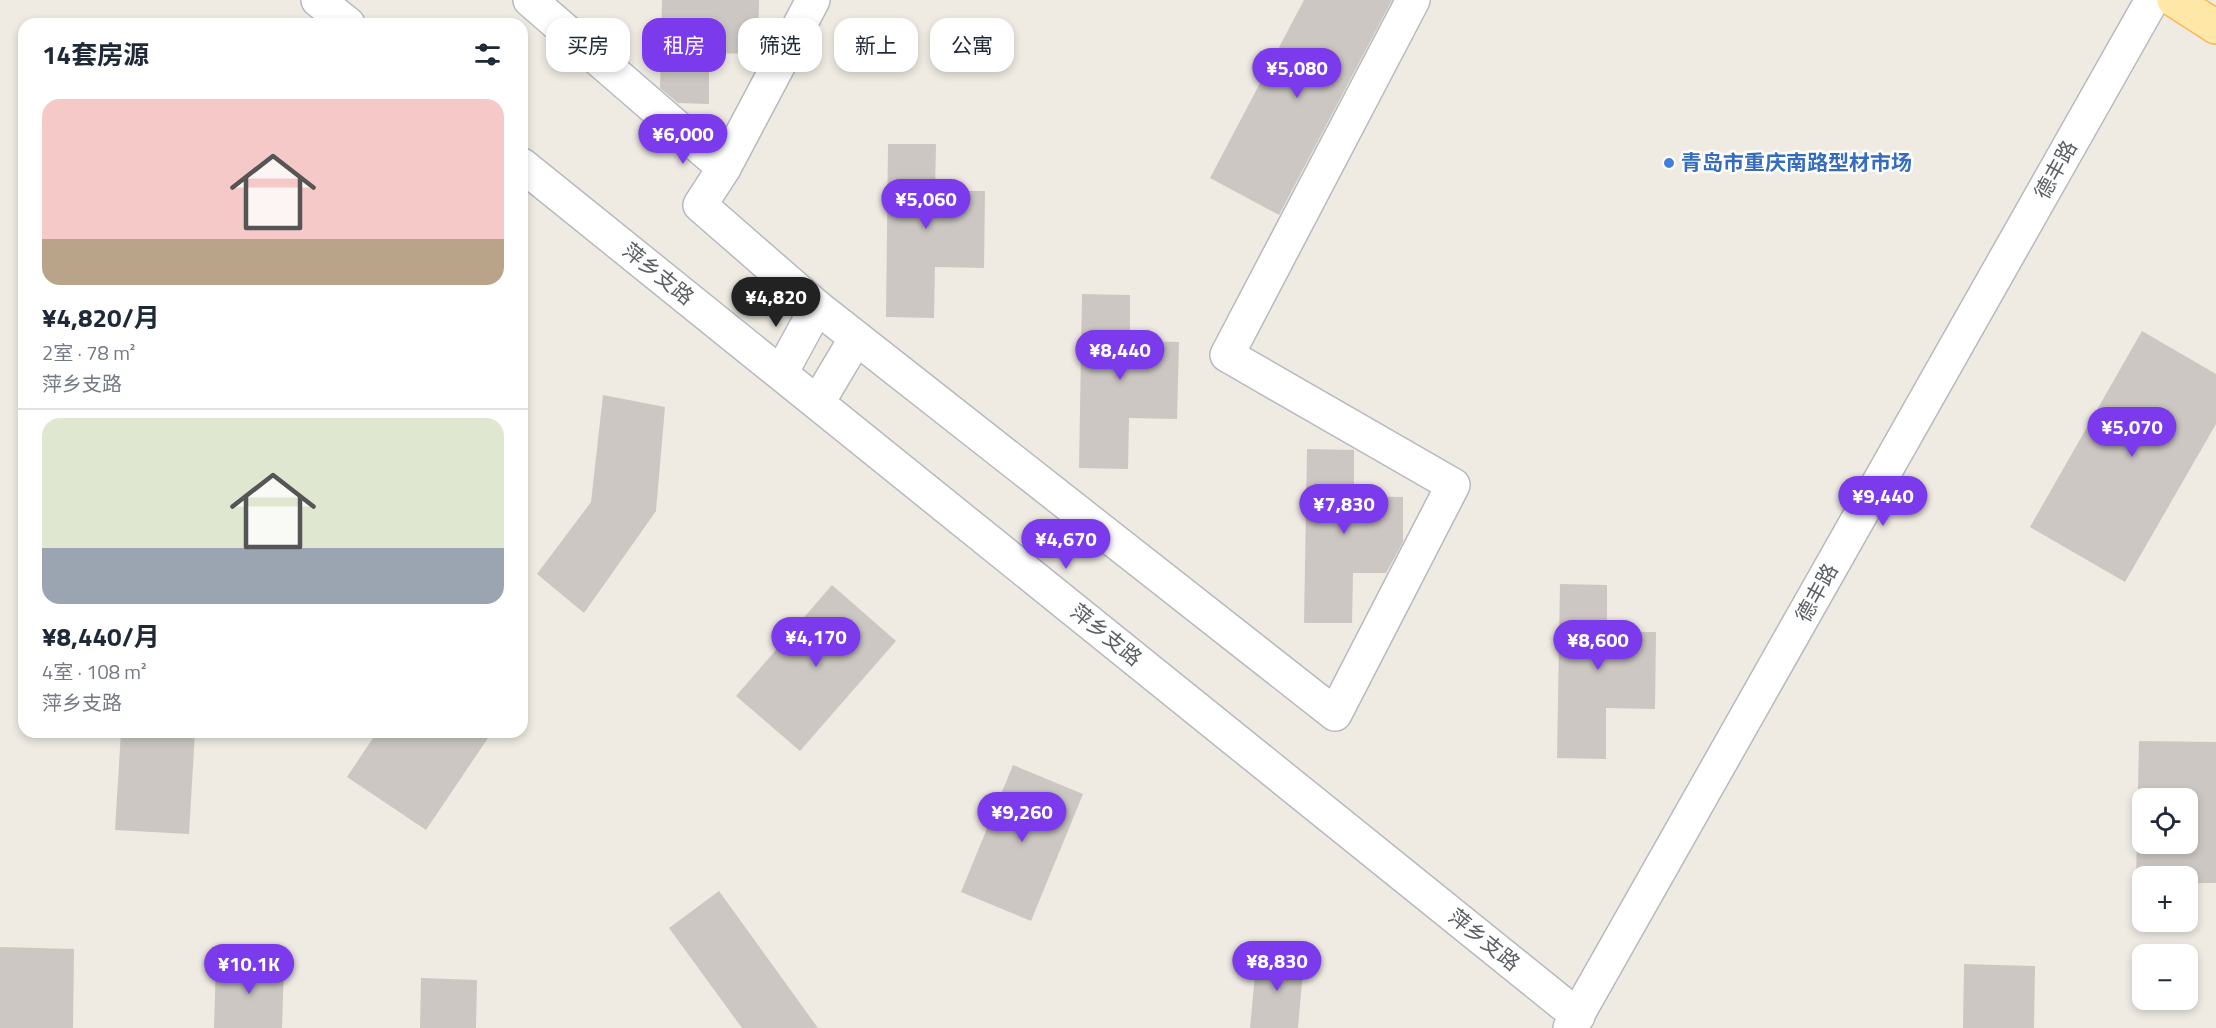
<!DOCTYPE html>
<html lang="zh">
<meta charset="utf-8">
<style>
body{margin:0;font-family:"Titillium Web","Noto Sans SC",sans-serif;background:#f2f2f3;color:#1f2937;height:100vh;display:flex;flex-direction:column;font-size:22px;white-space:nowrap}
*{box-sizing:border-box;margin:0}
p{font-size:20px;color:#747a83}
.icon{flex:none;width:33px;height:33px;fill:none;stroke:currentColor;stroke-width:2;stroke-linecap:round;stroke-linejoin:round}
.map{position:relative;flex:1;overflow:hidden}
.details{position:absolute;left:18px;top:18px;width:510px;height:720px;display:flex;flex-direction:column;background:#fff;border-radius:18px;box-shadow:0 3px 9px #0003}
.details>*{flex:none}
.banner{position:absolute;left:546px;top:18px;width:570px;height:54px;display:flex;gap:12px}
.tools{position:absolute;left:2132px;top:788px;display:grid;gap:12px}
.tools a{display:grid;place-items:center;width:66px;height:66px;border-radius:12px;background:#fff;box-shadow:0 3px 9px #0003;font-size:30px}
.price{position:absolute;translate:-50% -51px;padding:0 14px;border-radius:21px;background:#7c3aed;color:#fff;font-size:20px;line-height:39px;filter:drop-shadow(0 2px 3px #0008)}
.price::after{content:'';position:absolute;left:50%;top:36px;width:18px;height:14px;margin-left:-9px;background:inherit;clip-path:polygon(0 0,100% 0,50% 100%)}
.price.current{background:#222;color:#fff}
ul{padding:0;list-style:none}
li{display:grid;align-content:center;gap:12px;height:318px;padding:0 24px}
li+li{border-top:2px solid #e0e1e3}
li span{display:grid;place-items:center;height:186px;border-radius:18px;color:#555}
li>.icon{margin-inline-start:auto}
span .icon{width:108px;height:108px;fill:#fffc;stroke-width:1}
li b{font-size:26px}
h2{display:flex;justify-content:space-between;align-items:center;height:72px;padding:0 24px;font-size:26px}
.chip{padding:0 21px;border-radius:18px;background:#fff;box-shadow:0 3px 9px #0003;font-size:21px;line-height:54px}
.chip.current{background:#7c3aed;color:#fff}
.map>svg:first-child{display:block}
.building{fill:#ccc7c2;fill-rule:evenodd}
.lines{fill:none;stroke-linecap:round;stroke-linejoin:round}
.minor-casing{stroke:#b6babe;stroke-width:36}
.major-casing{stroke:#fab851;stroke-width:36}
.minor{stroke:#fff;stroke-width:33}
.major{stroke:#ffe7a8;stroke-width:33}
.shop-dot{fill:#3f7fe0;stroke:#fff;stroke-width:2}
.labels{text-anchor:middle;stroke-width:5;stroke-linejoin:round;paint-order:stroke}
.shop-label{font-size:21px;font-weight:bold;fill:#366cbe;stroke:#fff;text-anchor:start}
.street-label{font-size:21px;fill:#5b6065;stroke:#fff}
</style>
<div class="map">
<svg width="2216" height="1028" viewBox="0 0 2216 1028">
<rect width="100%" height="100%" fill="#efebe3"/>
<!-- building -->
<g class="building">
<path d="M 662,0 L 759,0 L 758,54 L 709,53 L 709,104 L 678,103 L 660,88 Z"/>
<path d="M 1304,0 L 1392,0 L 1279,215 L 1210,178 Z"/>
<path d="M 888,144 L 936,144 L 935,191 L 985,191 L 984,268 L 935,267 L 934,318 L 886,317 Z"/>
<path d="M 1082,294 L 1130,295 L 1130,341 L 1179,342 L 1177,419 L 1129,418 L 1128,469 L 1079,468 Z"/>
<path d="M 2142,331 L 2216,374 L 2216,424 L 2125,582 L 2030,527 Z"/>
<path d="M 603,395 L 665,407 L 656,511 L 584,613 L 537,574 L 591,502 Z"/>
<path d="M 1307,449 L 1354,450 L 1354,496 L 1403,497 L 1403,542 L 1386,573 L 1353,573 L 1352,623 L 1304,623 Z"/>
<path d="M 1560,584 L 1607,585 L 1607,632 L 1656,632 L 1655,709 L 1606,708 L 1606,759 L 1557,758 Z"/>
<path d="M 832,585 L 896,641 L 800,751 L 736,696 Z"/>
<path d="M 121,732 L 195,732 L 189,834 L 115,830 Z"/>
<path d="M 377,732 L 492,732 L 426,830 L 347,777 Z"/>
<path d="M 2139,741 L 2216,742 L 2216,883 L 2187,883 L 2187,876 L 2142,876 L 2142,882 L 2136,882 ZM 2142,798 L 2187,798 L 2187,843 L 2142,843 Z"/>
<path d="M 1013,765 L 1083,794 L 1031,921 L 961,892 Z"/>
<path d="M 719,891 L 818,1028 L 742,1028 L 669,928 Z"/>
<path d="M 0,947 L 74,949 L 73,1028 L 0,1028 Z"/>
<path d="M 1257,954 L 1304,959 L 1298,1028 L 1250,1028 Z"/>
<path d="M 216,962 L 284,964 L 282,1028 L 214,1028 Z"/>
<path d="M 1964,964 L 2035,966 L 2034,1028 L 1963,1028 Z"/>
<path d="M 421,978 L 477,980 L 476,1028 L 420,1028 Z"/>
</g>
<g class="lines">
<!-- minor casing -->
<g class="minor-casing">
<g id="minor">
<path d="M 318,0 L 348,24"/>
<path d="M 530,0 L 724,168 L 700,205 L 817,307 L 1335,714 L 1453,485 L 1227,355 L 1413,0"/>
<path d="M 522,165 L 1578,1016"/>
<path d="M 724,168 L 813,0"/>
<path d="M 781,373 L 817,307"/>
<path d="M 818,402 L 856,338"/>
<path d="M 1570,1028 L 2152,0"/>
</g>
</g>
<!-- major casing -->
<g class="major-casing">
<path id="major" d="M 2174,0 L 2216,27"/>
</g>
<!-- minor -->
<use href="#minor" class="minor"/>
<!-- major -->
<use href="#major" class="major"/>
</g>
<!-- markers -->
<circle class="shop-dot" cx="1669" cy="163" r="6"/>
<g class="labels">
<!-- shop labels -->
<g class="shop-label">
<text x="1681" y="170">青岛市重庆南路型材市场</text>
</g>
<!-- street labels -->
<g class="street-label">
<text transform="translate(2056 170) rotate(-61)" y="7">德丰路</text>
<text transform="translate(658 274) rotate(39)" y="7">萍乡支路</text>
<text transform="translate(1817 593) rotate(-61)" y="7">德丰路</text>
<text transform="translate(1106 635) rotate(39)" y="7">萍乡支路</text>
<text transform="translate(1484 940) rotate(39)" y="7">萍乡支路</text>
</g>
</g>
</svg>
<div class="tools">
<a><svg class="icon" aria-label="locate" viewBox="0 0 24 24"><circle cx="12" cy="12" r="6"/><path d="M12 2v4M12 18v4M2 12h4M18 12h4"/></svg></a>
<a>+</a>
<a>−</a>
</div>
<b class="price" style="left:1297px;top:99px">¥5,080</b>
<b class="price" style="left:683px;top:165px">¥6,000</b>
<b class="price" style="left:926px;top:230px">¥5,060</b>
<b class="price current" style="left:776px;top:328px">¥4,820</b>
<b class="price" style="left:1120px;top:381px">¥8,440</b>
<b class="price" style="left:2132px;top:458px">¥5,070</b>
<b class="price" style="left:1883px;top:527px">¥9,440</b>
<b class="price" style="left:1344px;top:535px">¥7,830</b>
<b class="price" style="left:1066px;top:570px">¥4,670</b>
<b class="price" style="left:816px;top:668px">¥4,170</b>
<b class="price" style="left:1598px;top:671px">¥8,600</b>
<b class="price" style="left:1022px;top:843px">¥9,260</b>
<b class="price" style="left:1277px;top:992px">¥8,830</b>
<b class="price" style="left:249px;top:995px">¥10.1K</b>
<div class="banner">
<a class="chip">买房</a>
<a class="chip current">租房</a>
<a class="chip">筛选</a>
<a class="chip">新上</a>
<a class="chip">公寓</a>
</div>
<section class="details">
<h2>14套房源<svg class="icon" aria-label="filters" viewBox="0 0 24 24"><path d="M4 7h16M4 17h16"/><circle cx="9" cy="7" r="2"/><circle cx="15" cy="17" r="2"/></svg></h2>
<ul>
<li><span style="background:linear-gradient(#f6c9c9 75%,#b9a48a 0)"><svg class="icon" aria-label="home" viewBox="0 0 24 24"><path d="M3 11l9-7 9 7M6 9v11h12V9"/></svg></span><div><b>¥4,820/月</b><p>2室 · 78 m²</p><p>萍乡支路</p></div></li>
<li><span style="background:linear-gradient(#dfe7d0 70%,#9aa5b1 0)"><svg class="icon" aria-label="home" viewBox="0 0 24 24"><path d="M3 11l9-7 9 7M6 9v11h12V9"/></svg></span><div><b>¥8,440/月</b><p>4室 · 108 m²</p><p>萍乡支路</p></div></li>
</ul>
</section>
</div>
